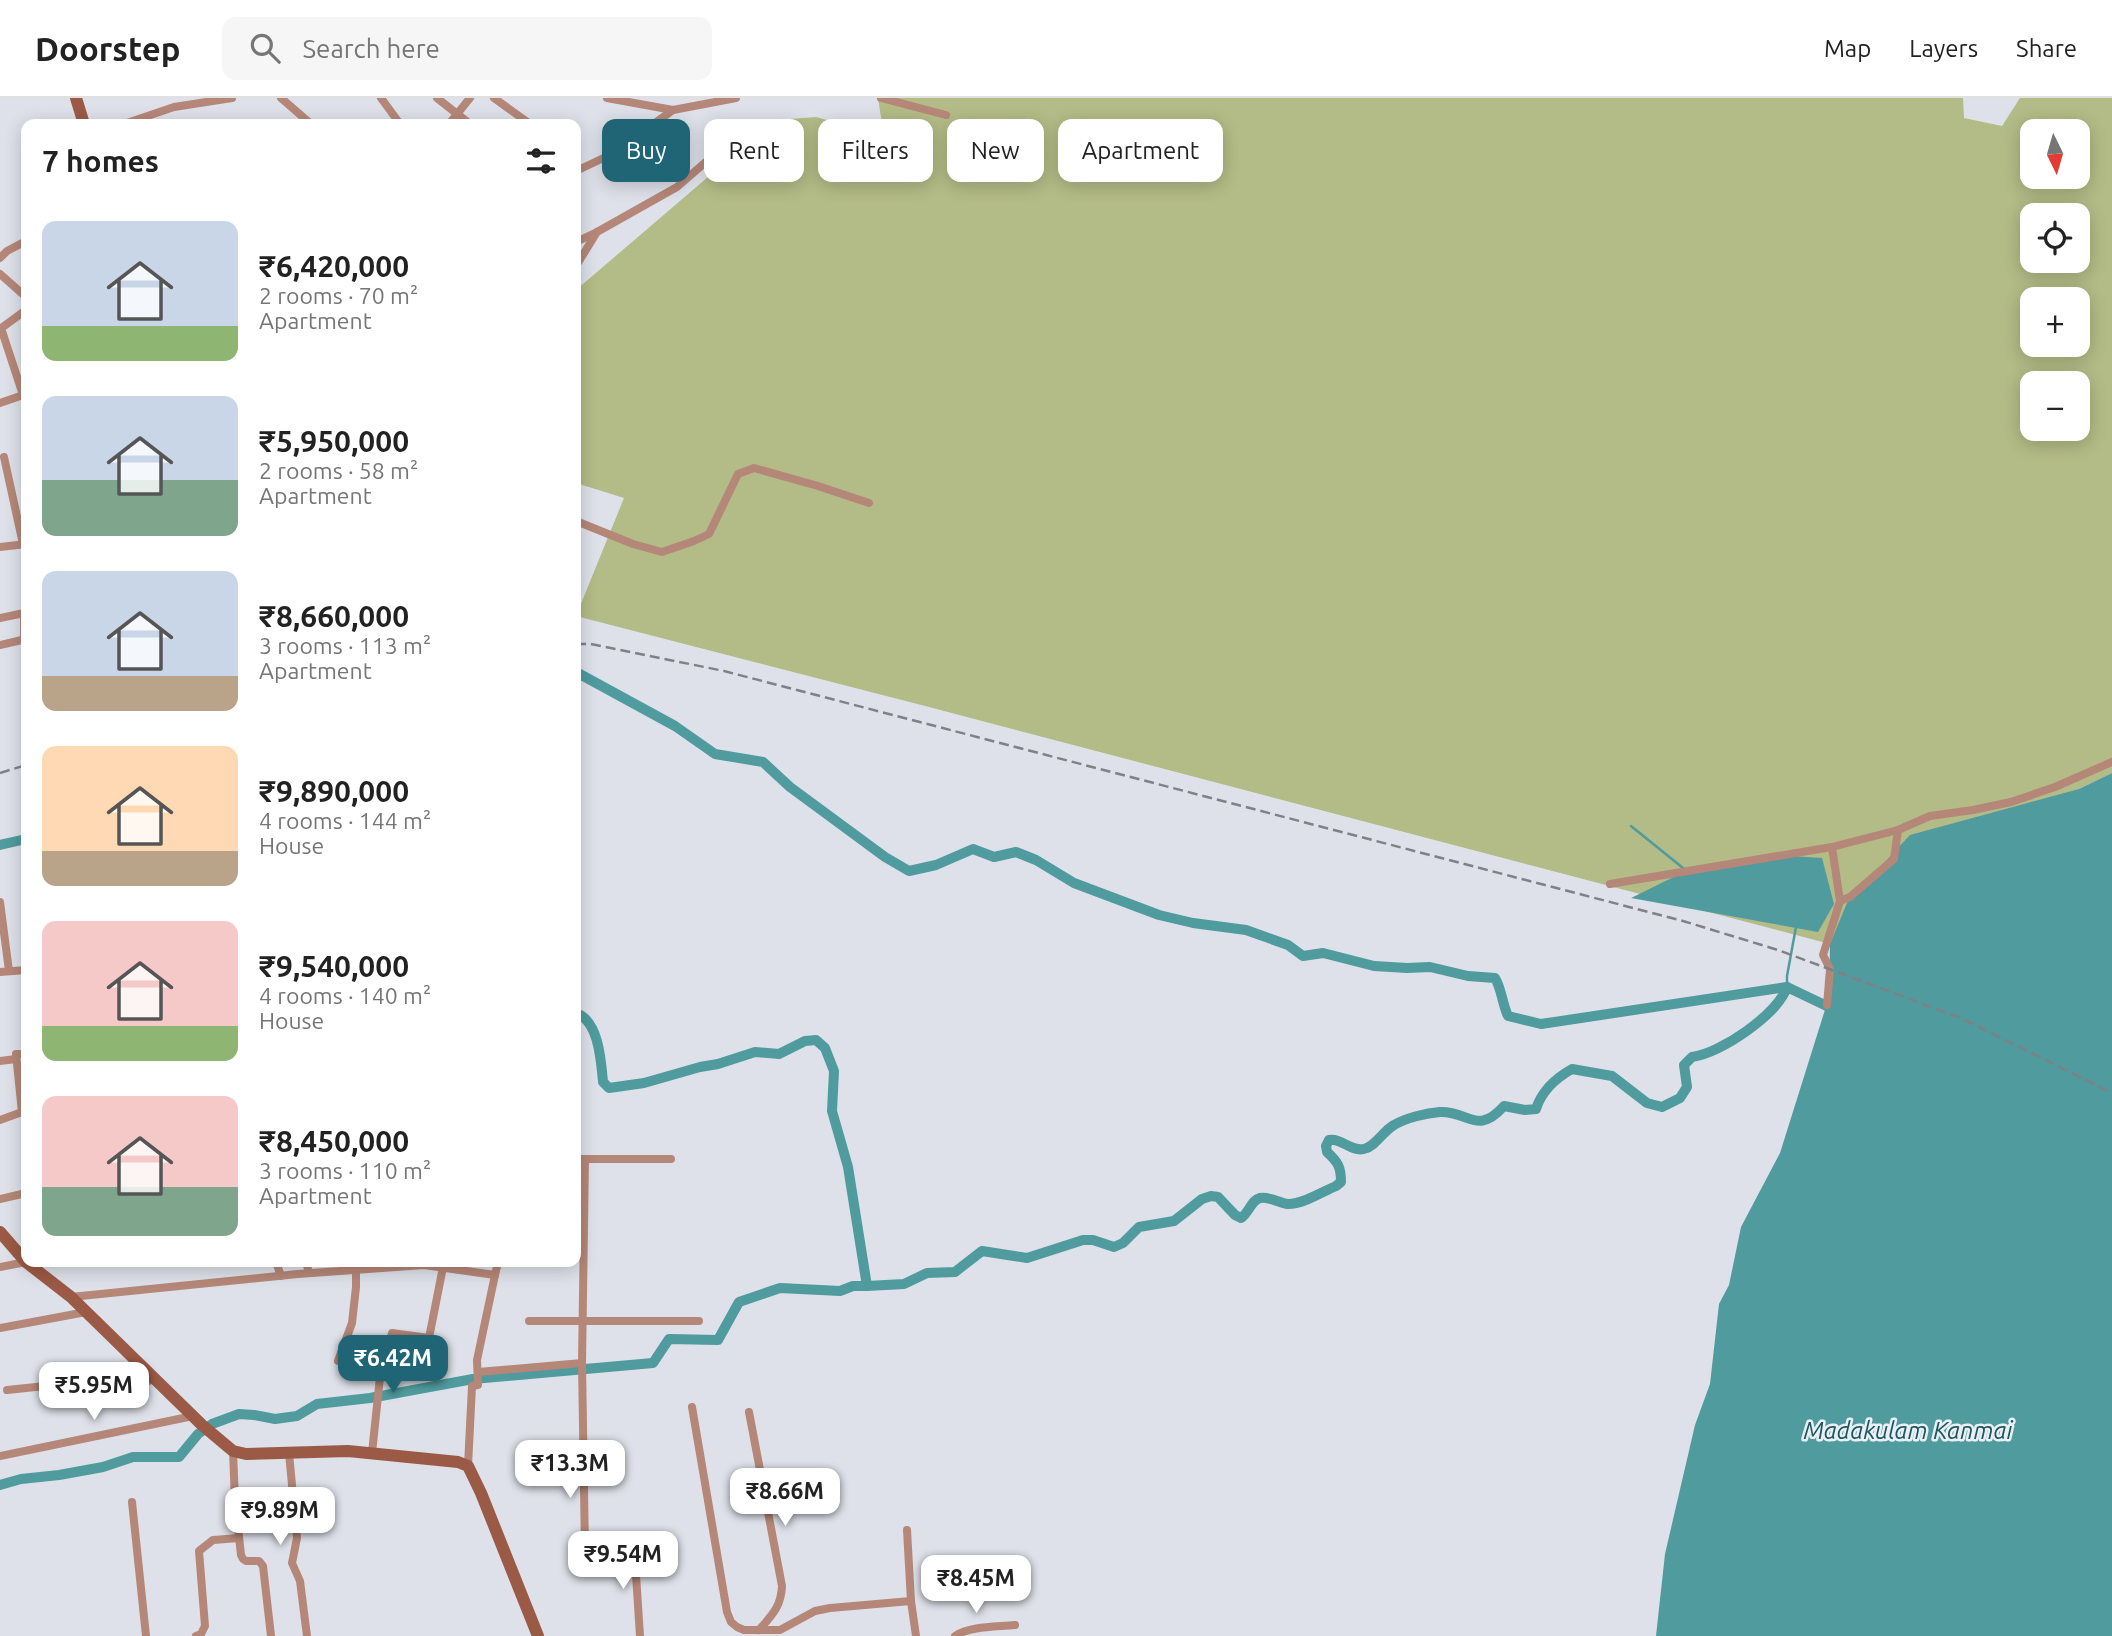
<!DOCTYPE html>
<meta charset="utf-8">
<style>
body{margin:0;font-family:Ubuntu,sans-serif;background:#f6f6f6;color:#222;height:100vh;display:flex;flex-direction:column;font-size:26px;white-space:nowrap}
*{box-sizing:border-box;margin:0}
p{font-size:23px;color:#767676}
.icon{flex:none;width:38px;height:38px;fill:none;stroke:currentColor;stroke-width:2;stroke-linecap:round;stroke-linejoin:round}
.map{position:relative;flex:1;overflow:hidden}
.sheet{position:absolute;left:21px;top:21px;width:560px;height:1148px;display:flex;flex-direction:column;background:#fff;border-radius:14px;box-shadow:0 4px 18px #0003}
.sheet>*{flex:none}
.guide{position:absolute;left:602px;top:21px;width:665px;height:63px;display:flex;gap:14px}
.needle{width:46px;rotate:175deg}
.tools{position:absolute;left:2020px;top:21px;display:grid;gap:14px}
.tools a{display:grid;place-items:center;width:70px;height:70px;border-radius:14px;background:#fff;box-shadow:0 4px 18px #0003;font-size:35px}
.price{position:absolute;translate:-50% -60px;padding:0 16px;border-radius:14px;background:#fff;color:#222;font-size:23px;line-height:46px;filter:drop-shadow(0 2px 4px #0008)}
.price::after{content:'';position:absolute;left:50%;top:42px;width:21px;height:16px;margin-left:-10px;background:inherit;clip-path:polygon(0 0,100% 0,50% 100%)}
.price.current{background:#1f6575;color:#fff}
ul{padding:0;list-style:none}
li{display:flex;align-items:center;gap:21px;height:175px;padding:0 21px}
li span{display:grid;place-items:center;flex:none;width:196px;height:140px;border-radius:14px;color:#555}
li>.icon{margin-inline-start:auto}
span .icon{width:84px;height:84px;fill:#fffc;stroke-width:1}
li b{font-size:30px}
h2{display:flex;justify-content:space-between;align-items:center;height:84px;padding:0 21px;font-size:30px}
.pill{padding:0 24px;border-radius:14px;background:#fff;box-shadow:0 4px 18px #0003;font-size:24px;line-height:63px}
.pill.current{background:#1f6575;color:#fff}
header{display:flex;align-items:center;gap:42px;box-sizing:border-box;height:98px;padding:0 35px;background:#fff;border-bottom:2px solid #e0e0e0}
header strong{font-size:33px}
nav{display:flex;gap:38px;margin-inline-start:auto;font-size:24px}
.search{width:490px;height:63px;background:#f6f6f6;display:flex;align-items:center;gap:18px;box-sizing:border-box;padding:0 24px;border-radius:14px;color:#767676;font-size:26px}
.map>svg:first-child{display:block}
.green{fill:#b3bb86;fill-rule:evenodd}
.water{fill:#4f9b9e}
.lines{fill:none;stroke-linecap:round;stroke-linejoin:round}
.stream{stroke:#4f9b9e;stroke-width:2.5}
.canal{stroke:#4f9b9e;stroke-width:10}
.street{stroke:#b58778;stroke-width:8}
.secondary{stroke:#9b5a45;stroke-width:12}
.rail{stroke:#7f8186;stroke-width:2.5;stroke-dasharray:10 5;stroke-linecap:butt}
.labels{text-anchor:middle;stroke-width:5;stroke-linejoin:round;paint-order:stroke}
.water-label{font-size:24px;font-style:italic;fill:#19595c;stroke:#ebeef7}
</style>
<header>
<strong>Doorstep</strong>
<div class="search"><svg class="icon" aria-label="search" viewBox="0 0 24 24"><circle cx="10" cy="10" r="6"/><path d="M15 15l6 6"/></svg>Search here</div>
<nav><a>Map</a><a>Layers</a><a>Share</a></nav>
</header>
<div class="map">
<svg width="2112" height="1538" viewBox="0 0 2112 1538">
<rect width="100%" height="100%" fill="#dee1e9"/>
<!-- green -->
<path class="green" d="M 878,0 L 1963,0 L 1964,20 L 2002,28 L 2020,0 L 2112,0 L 2112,675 L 2079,691 L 1830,846 L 929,609 L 576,518 L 624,400 L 576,385 L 576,192 L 750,43 L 764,23 L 816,19 L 884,38 ZM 2032,33 L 2077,33 L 2077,79 L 2032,79 ZM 2032,117 L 2077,117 L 2077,163 L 2032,163 ZM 2032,201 L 2077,201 L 2077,247 L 2032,247 ZM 2032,285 L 2077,285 L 2077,331 L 2032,331 Z"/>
<!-- water -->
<g class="water">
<path d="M 2112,675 L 2112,1538 L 1656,1538 L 1665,1456 L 1695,1327 L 1710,1286 L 1719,1206 L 1729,1187 L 1741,1129 L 1780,1055 L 1829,899 L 1830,846 L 1847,805 L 1910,737 L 2079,691 Z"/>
<path d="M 1791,758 L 1822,760 L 1834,806 L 1818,834 L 1631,800 L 1686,773 Z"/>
</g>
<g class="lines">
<!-- stream -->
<g class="stream">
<path d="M 1631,728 L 1683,770"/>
<path d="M 1787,889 L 1787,878 L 1796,829"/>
</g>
<!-- canal -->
<g class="canal">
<path d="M 576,574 L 675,628 L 715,656 L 763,664 L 790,689 L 885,759 L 909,773 L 936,767 L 973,751 L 994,759 L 1016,754 L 1036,762 L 1074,785 L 1159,817 L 1193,825 L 1246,832 L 1288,847 L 1303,858 L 1323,855 L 1374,868 L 1407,870 L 1430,869 L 1468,878 L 1495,880 C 1502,892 1502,905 1508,918 L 1541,926 L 1787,889"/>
<path d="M 0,747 L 26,741"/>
<path d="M 576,915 C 599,923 601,963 603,984 L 609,990 L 644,985 L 700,969 L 718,966 L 755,954 L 779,956 L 805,943 L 816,942 L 825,950 L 834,973 L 832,1013 L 848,1069 L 867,1188 L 904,1186 L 927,1175 L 955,1174 L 982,1153 L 1027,1160 L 1083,1142 L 1093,1142 L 1114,1149 L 1123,1145 L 1139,1129 L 1174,1123 L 1202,1101 L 1211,1098 L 1218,1099 L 1235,1117 L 1241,1120 C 1249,1115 1251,1102 1260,1100 C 1269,1098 1279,1105 1288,1106 C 1303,1106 1322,1094 1336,1088 L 1341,1084 C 1341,1069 1338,1064 1327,1054 L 1326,1048 L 1329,1042 C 1342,1040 1351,1054 1364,1051 C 1376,1048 1383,1033 1394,1027 C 1406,1020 1426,1015 1440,1014 C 1469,1013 1477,1038 1504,1008 L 1525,1012 L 1536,1011 C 1542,992 1556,980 1572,971 L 1612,978 L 1647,1005 L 1662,1009 L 1680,1000 L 1687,989 L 1684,967 L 1692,959 C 1720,956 1778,916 1787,889 L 1833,911"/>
<path d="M 0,1387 L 21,1381 L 59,1377 L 103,1369 L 133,1359 L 179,1359 L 198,1336 L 212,1326 L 239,1316 L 254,1317 L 275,1321 L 297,1318 L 317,1306 L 370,1300 L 473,1281 L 653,1265 L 669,1241 L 718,1242 L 739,1204 L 780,1190 L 840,1193 L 853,1188 L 867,1188"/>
</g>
<!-- street -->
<g class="street">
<path d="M 281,0 L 311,26"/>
<path d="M 381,0 L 400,26"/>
<path d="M 437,0 L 470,26"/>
<path d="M 494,0 L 530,26"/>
<path d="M 881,0 L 946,17"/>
<path d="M 673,12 L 736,0"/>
<path d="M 124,26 L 174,9 L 232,0"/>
<path d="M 449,26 L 470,0"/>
<path d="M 576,73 L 612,56 L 673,12 L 607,0"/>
<path d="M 576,144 L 597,134 L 677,89 L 723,49"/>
<path d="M 0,160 L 7,153 L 26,143"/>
<path d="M 576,168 L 597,134"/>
<path d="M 0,176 L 26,199"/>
<path d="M 1,230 L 23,297"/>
<path d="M 0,231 L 26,212"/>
<path d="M 0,305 L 26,296"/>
<path d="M 4,359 L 23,446"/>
<path d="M 576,423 L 633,446 L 662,454 L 694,443 L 709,436 L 738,376 L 754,370 L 818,388 L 869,405"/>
<path d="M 0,449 L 26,446"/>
<path d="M 0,520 L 24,515"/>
<path d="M 24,541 L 24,515 L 26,513"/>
<path d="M 0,547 L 26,541"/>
<path d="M 1610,786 L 1832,749 L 1898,732 L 1930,718 L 1973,712 L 2011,704 L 2055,689 L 2112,664"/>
<path d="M 1840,803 L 1850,799 L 1894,761 L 1898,732"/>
<path d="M 0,804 L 9,873"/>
<path d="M 0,874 L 26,872"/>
<path d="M 1827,907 L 1830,871 L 1823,857 L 1840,803 L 1832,749"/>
<path d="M 26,956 L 16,956 L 22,1014 L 26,1013"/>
<path d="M 0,963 L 16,961"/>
<path d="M 0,1022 L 22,1014"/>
<path d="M 576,1061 L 671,1061"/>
<path d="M 0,1101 L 26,1095"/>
<path d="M 276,1164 L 281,1178"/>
<path d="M 306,1164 L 309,1175"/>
<path d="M 0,1169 L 26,1164"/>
<path d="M 495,1177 L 498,1164"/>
<path d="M 71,1199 L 298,1176 L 424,1167 L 495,1177 L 477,1262 L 478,1287 L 472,1288 L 468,1368"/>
<path d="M 529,1223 L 699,1223"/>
<path d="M 0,1230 L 86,1214"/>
<path d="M 338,1263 L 352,1225 L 356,1189 L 356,1164"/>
<path d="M 582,1265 L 585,1452 L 634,1446 L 640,1538"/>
<path d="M 478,1274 L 582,1265 L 585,1061"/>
<path d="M 7,1292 L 55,1287 L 65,1304 L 98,1299 L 155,1281"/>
<path d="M 692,1309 L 727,1514 L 731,1524 L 737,1529 L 744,1532 L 780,1532 L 815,1513 L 830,1510 L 911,1503"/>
<path d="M 749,1314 L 782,1488 C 781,1509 772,1517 759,1532"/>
<path d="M 233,1353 L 235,1403 L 241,1457 L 243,1461 L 246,1463 L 259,1463 L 263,1468 L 271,1538"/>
<path d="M 289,1355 L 297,1440 L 292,1465 L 300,1483 L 307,1538"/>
<path d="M 372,1355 L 380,1279 L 392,1235 L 429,1240 L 444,1164"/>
<path d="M 0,1358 L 193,1318"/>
<path d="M 132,1404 L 146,1538"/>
<path d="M 907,1432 L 911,1503 L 916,1538"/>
<path d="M 196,1538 L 201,1536 L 205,1528 L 199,1453 L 213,1442 L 239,1440"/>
<path d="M 955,1538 C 970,1528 997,1529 1015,1527"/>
</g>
<!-- secondary -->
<g class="secondary">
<path d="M 76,0 L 84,26"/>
<path d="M 0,1134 L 26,1164 L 71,1199 L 202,1327 L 233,1353 L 246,1356 L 348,1353 L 458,1364 L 468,1368 L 481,1395 L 538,1538"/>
</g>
<!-- rail -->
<g class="rail">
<path d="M 576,546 L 591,546 L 724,573 L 1683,823 L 1778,852 L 1961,920 L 2112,995"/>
<path d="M 0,675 L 26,667"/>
</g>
</g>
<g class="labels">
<!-- water labels -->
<g class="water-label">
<text x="1908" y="1341">Madakulam Kanmai</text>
</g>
</g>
</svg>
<div class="tools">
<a><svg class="needle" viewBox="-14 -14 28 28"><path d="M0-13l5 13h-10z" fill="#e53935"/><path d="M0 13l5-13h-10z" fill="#767676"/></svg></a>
<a><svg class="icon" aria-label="locate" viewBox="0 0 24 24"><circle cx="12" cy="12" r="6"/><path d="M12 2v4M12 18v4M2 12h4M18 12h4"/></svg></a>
<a>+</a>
<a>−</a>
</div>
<b class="price current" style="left:393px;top:1297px">₹6.42M</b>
<b class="price" style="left:94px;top:1324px">₹5.95M</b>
<b class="price" style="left:570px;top:1402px">₹13.3M</b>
<b class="price" style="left:785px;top:1430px">₹8.66M</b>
<b class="price" style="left:280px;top:1449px">₹9.89M</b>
<b class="price" style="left:623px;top:1493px">₹9.54M</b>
<b class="price" style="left:976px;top:1517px">₹8.45M</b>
<div class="guide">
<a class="pill current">Buy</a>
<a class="pill">Rent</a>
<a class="pill">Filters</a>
<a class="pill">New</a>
<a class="pill">Apartment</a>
</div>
<section class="sheet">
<h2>7 homes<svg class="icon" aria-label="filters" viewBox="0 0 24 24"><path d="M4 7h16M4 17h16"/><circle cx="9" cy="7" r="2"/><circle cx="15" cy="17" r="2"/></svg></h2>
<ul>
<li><span style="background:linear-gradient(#c9d6e8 75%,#8fb573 0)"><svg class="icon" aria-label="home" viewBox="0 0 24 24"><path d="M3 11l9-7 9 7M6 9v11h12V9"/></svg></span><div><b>₹6,420,000</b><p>2 rooms · 70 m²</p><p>Apartment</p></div></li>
<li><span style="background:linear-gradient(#c9d6e8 60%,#7fa58c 0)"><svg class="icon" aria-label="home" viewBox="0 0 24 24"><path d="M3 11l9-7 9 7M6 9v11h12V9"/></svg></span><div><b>₹5,950,000</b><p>2 rooms · 58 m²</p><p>Apartment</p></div></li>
<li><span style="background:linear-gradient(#c9d6e8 75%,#b9a48a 0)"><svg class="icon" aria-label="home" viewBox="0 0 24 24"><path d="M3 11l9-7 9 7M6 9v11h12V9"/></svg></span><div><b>₹8,660,000</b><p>3 rooms · 113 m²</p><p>Apartment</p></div></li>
<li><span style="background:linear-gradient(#ffd9b3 75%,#b9a48a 0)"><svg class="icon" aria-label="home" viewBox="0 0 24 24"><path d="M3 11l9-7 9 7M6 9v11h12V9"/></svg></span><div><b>₹9,890,000</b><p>4 rooms · 144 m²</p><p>House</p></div></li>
<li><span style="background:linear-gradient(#f6c9c9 75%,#8fb573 0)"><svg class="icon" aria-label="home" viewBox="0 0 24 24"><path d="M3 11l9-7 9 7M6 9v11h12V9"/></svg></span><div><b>₹9,540,000</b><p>4 rooms · 140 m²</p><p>House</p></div></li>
<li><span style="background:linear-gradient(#f6c9c9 65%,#7fa58c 0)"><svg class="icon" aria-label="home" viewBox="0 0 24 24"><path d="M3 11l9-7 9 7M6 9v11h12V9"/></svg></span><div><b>₹8,450,000</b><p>3 rooms · 110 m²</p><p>Apartment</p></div></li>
</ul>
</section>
</div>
